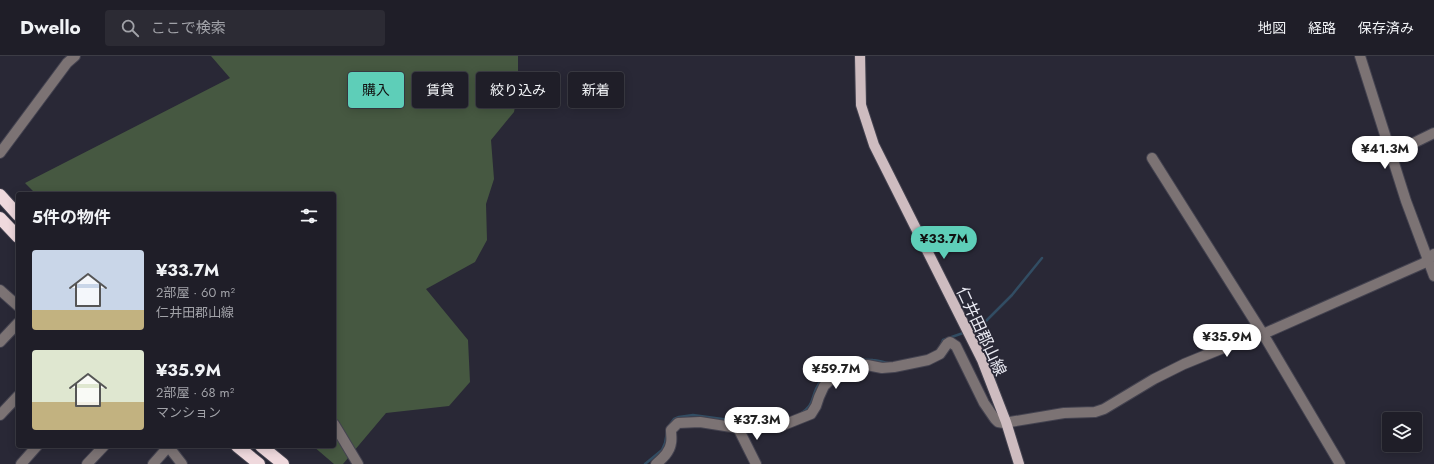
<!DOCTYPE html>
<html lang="ja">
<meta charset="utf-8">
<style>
body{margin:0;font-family:Jost,"Noto Sans JP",sans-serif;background:#2c2b34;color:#f1f3f6;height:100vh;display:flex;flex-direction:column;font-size:15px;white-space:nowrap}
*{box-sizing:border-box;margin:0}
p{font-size:13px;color:#a1a2a8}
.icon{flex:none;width:22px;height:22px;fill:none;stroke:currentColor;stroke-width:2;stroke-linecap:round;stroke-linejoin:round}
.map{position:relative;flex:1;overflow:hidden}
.sheet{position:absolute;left:16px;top:136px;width:320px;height:256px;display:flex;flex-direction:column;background:#1f1e28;border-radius:4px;box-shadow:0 2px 10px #0003,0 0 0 1px #3c3c45}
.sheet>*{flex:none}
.top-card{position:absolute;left:348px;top:16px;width:380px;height:36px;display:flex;gap:8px}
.buttons{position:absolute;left:1382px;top:356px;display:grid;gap:8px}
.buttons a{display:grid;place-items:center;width:40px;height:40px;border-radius:4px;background:#1f1e28;box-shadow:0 2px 10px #0003,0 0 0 1px #3c3c45;font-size:20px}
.price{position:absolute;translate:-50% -34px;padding:0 9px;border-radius:14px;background:#fff;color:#222;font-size:13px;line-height:26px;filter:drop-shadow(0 1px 2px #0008)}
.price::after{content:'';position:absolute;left:50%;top:24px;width:12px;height:9px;margin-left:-6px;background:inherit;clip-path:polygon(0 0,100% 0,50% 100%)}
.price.active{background:#5eceb8;color:#111}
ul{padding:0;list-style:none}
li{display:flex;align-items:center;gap:12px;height:100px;padding:0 16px}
li span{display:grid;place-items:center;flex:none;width:112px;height:80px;border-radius:4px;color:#555}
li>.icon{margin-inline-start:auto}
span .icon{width:48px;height:48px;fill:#fffc;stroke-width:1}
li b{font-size:17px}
h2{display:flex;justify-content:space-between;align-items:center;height:48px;padding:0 16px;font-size:17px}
.pill{padding:0 14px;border-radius:4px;background:#1f1e28;box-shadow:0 2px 10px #0003,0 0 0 1px #3c3c45;font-size:14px;line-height:36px}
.pill.active{background:#5eceb8;color:#111}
header{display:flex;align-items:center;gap:24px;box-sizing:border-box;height:56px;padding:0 20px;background:#1f1e28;border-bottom:1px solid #3c3c45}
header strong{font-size:19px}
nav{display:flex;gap:22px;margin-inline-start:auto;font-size:14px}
.search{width:280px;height:36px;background:#2c2b34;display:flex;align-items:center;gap:10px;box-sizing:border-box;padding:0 14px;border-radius:4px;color:#a1a2a8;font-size:15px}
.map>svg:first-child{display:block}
.green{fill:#465841}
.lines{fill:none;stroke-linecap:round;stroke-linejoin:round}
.stream{stroke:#324d63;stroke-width:2.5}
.minor-casing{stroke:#444350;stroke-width:12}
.major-casing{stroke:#444350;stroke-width:12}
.highway-casing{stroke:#444350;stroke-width:14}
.minor{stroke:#7c7374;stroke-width:10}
.major{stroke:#cebcc0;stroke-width:10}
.highway{stroke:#efd9dd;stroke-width:12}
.labels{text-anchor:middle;stroke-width:3.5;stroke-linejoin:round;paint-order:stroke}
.street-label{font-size:16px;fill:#eaeaf3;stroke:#292836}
</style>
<header>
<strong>Dwello</strong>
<div class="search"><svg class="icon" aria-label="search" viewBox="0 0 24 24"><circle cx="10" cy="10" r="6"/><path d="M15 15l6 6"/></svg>ここで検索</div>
<nav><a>地図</a><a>経路</a><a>保存済み</a></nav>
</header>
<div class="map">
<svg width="1434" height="408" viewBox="0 0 1434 408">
<rect width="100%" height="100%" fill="#292836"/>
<!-- green -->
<path class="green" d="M 211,0 L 518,0 L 518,35 L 514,56 L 491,84 L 494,123 L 486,148 L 487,184 L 475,206 L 426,233 L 468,284 L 470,326 L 449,350 L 386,357 L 343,408 L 334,408 L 313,390 L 334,390 L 334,138 L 36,138 L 25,127 L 230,22 Z"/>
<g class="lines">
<!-- stream -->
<g class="stream">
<path d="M 970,274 L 985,266 L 1012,239 L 1042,202"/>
<path d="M 941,289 L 943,284 L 966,276"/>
<path d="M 800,358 C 813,350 811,345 816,333 C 826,310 850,302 873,304 C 878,304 882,306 888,307"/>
<path d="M 775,366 L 788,362"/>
<path d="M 645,408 L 662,394 L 665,387 L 668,371 L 674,363 L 679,361 L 693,359 L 737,365 L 770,366"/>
</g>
<!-- minor casing -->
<g class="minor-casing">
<g id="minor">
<path d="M 1360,0 L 1406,145 L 1434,220"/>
<path d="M 0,97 L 67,7 L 75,0"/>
<path d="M 1391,98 L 1434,77"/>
<path d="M 1152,102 L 1263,278 L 1340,408"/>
<path d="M 0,234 L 18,250"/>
<path d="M 0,286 L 18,267"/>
<path d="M 0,359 L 18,340"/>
<path d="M 334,368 L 358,408"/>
<path d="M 738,372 L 756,408"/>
<path d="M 168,390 L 182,408"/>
<path d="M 21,408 L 37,390"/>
<path d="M 87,408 L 104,390"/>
<path d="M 153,408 L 168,391"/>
<path d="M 656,408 C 662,403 670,396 671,387 C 672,383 671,379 671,374 L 678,367 L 700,366 L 738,372 L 781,370 L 811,358 L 816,350 L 819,341 L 824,330 L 830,324 L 848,312 L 867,309 L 882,312 L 894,311 L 928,304 L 940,298 L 947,288 L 950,286 L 956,290 L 984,347 L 995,363 L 998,366 L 1004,367 L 1064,357 L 1095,356 L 1104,353 L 1154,323 L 1184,308 L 1233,288 L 1263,278 L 1399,218 L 1424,207 L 1434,198"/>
</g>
</g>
<!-- major casing -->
<g class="major-casing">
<path id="major" d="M 860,0 L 861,49 L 874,89 L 982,304 L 1006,366 L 1019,408"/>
</g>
<!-- highway casing -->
<g class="highway-casing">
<g id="highway">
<path d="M 0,139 L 18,159"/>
<path d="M 0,162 L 18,181"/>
<path d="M 237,390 L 259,408"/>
<path d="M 261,390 L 283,408"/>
</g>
</g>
<!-- minor -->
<use href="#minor" class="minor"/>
<!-- major -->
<use href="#major" class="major"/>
<!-- highway -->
<use href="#highway" class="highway"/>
</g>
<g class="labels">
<!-- street labels -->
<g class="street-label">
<text transform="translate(982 275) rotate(65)" y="6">仁井田郡山線</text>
</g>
</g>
</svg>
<div class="buttons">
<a><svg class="icon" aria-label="layers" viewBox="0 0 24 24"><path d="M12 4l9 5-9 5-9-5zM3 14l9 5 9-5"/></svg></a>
</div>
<b class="price" style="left:1385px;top:114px">¥41.3M</b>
<b class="price active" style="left:944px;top:204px">¥33.7M</b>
<b class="price" style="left:1227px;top:302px">¥35.9M</b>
<b class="price" style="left:836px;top:334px">¥59.7M</b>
<b class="price" style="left:757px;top:385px">¥37.3M</b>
<div class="top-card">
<a class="pill active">購入</a>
<a class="pill">賃貸</a>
<a class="pill">絞り込み</a>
<a class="pill">新着</a>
</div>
<section class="sheet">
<h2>5件の物件<svg class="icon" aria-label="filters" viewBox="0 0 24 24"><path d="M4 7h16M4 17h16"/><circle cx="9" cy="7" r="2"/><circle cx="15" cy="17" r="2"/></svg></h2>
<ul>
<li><span style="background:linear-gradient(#c9d6e8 75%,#c2b280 0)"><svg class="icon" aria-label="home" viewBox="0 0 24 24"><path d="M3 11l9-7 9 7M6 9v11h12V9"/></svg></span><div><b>¥33.7M</b><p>2部屋 · 60 m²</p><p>仁井田郡山線</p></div></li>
<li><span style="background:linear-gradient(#dfe7d0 65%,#c2b280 0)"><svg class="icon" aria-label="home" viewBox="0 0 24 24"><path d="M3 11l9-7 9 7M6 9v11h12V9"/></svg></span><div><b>¥35.9M</b><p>2部屋 · 68 m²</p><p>マンション</p></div></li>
</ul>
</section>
</div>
